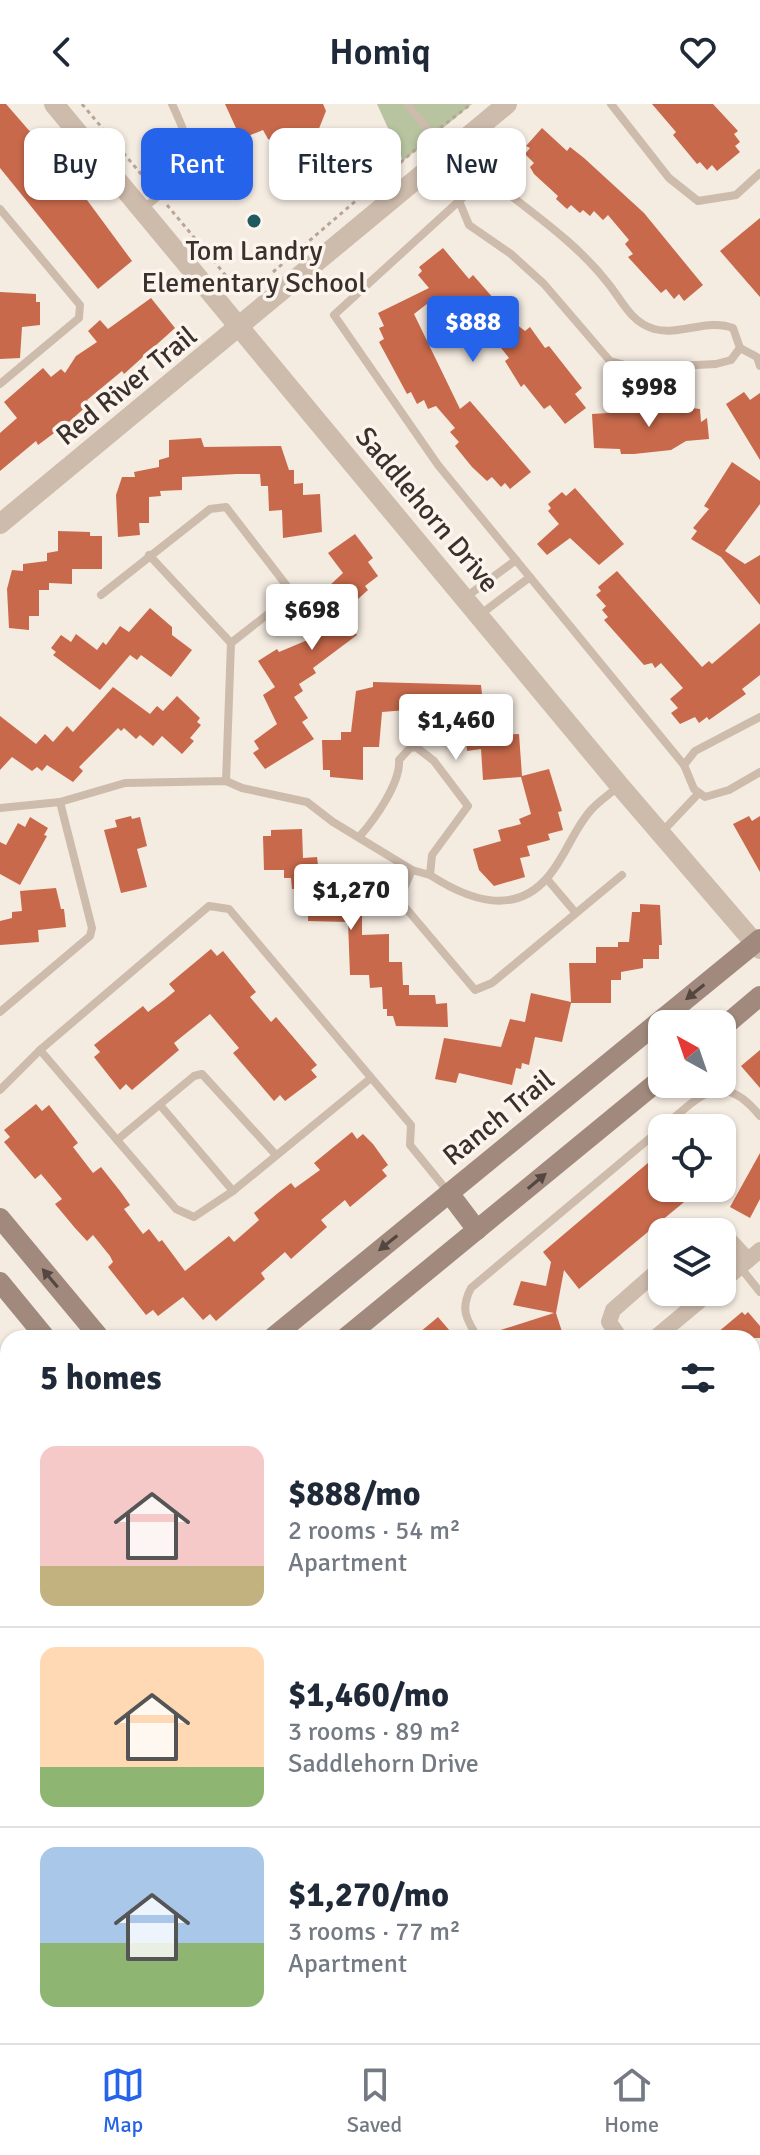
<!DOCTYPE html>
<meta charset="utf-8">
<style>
body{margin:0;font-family:Signika,sans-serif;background:#f2f2f3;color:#1f2937;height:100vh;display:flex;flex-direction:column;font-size:30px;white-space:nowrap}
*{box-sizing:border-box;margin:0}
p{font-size:26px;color:#747a83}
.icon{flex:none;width:44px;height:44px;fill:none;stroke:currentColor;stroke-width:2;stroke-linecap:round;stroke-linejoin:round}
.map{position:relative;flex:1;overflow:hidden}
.panel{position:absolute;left:0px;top:1226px;width:760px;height:714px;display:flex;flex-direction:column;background:#fff;border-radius:24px 24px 0 0;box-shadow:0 2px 6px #0004}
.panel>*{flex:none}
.banner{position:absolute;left:24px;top:24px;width:712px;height:72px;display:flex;gap:16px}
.needle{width:52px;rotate:320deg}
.fabs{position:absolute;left:648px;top:906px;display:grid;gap:16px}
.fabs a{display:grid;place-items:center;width:88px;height:88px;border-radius:16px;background:#fff;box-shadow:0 2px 6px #0004;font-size:40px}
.price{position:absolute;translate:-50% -68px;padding:0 18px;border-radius:8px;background:#fff;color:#222;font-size:26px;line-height:52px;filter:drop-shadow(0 2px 4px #0008)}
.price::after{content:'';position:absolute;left:50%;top:48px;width:24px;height:18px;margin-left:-12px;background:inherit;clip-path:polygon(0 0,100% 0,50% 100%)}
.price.selected{background:#2563eb;color:#fff}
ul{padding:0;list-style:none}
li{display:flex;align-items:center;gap:24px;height:200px;padding:0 40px}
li+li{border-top:2px solid #e0e1e3}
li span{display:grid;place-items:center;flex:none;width:224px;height:160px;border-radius:16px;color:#555}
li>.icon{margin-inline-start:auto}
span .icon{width:96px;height:96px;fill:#fffc;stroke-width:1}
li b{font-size:34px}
h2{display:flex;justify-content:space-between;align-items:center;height:96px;padding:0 40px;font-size:34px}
.pill{padding:0 28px;border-radius:16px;background:#fff;box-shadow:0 2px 6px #0004;font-size:28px;line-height:72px}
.pill.selected{background:#2563eb;color:#fff}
header{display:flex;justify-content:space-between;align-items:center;height:104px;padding:0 40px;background:#fff;font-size:36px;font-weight:600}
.tab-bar{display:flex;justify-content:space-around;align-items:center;height:112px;border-top:2px solid #e0e1e3;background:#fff;font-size:22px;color:#747a83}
.tab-bar a{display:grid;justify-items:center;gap:4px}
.tab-bar .selected{color:#2563eb}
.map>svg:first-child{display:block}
.green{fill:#b8c4a0}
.water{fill:#7fb0b2}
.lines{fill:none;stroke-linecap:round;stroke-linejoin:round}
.canal{stroke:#7fb0b2;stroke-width:18}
.building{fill:#c8694b}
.path{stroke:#b9a596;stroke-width:3;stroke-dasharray:4 4;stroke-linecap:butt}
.service{stroke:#cdbbac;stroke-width:8}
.minor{stroke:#cdbbac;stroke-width:16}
.tertiary{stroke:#cdbbac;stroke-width:20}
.secondary{stroke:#a18a7d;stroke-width:20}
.oneway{fill:#544640}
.poi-dot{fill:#1f5a5e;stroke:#fbf5ee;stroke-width:3}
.labels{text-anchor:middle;stroke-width:7;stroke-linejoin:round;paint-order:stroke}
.poi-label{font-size:28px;fill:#3b302b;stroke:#fbf5ee}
.street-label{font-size:28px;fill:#3b302b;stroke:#fbf5ee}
</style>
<header><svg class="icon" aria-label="back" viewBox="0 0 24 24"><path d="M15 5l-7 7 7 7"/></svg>Homiq<svg class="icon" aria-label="heart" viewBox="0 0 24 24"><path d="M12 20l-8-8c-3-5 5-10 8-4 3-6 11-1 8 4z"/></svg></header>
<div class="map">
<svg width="760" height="1939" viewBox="0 0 760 1939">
<rect width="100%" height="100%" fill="#f4ebe1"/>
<!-- green -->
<path class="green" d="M 377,0 L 472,0 L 403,57 Z"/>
<!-- water -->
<path class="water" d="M 8,1767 L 8,1932 L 127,1932 L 118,1939 L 0,1936 L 0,1773 Z"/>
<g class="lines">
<!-- canal -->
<path class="canal" d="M 752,1643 L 760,1636"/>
</g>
<!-- building -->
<g class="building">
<path d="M 0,0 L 6,0 L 73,77 L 132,157 L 98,185 L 0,64 Z"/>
<path d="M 225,0 L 323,0 L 326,7 L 312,42 L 302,48 L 268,35 L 263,26 L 241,35 Z"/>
<path d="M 652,0 L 713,0 L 738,27 L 734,30 L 740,38 L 735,42 L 740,48 L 717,67 L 712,61 L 707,66 L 700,58 L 697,60 L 673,31 L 676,28 Z"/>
<path d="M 542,24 L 567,47 L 570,43 L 584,54 L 644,109 L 703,181 L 684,197 L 679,190 L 674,195 L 666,185 L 661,189 L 628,153 L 633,150 L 625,140 L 629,136 L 608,111 L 603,116 L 594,107 L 590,112 L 583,106 L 580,109 L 571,101 L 567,105 L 556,95 L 558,92 L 534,70 L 530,63 L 534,59 L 525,50 L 530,44 L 526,42 Z"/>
<path d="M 760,114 L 760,193 L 720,147 Z"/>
<path d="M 443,144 L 469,175 L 473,171 L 516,220 L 525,227 L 530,223 L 545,244 L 549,242 L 582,284 L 575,290 L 586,304 L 565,320 L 550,301 L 544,305 L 524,280 L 521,283 L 505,257 L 509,254 L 486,225 L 472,237 L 467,235 L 432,196 L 414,210 L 460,305 L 470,297 L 531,368 L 510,385 L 505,379 L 501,383 L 492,373 L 487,377 L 472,363 L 455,342 L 459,338 L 450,328 L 455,324 L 436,302 L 428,305 L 424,296 L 417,300 L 411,288 L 407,290 L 379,238 L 384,235 L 379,224 L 384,222 L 378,209 L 429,184 L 418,171 L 422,167 L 419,163 Z"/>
<path d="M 0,188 L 36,190 L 36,198 L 40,198 L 40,221 L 22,223 L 20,254 L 0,255 Z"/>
<path d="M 151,194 L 175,224 L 124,270 L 122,267 L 87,296 L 90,299 L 69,318 L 38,341 L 36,337 L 0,367 L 0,329 L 17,314 L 4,298 L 43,264 L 51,273 L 61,265 L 65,269 L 76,252 L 97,238 L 88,227 L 100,216 L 108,225 Z"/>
<path d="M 744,288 L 750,296 L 760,289 L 760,356 L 726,300 Z"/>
<path d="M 650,299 L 700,305 L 701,318 L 707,314 L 709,335 L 686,337 L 671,346 L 634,350 L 621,350 L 620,345 L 594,344 L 592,310 L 637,307 L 637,301 Z"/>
<path d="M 201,334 L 204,343 L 281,342 L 289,366 L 294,366 L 294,380 L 303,379 L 303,391 L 320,390 L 322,428 L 283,434 L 282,406 L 269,407 L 268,382 L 261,382 L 260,370 L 237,370 L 182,373 L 182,386 L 160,387 L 161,392 L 149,393 L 149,419 L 139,419 L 140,431 L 118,433 L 116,391 L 122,373 L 135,373 L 134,368 L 159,363 L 159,356 L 169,353 L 169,336 Z"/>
<path d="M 732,358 L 760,377 L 760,400 L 725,447 L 745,460 L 760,451 L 760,501 L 721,453 L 691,435 L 697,427 L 693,424 L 709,405 L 704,402 Z"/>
<path d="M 575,384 L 624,440 L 599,461 L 570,434 L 547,451 L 537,440 L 559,420 L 548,407 L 551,404 L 548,400 L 562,388 L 566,392 Z"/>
<path d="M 58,427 L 90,428 L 90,432 L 102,432 L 102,465 L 72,465 L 72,480 L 49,479 L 49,486 L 39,486 L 39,512 L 29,512 L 29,526 L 9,524 L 7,485 L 12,466 L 23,467 L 23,460 L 47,457 L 47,449 L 58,447 Z"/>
<path d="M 355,430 L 373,454 L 368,458 L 378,472 L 365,482 L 368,486 L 349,503 L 355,511 L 347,517 L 357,531 L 313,564 L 316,569 L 299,580 L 303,587 L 294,593 L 308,614 L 302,618 L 314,635 L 265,665 L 253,649 L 259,645 L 254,637 L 277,620 L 263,591 L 275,583 L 258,557 L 277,545 L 279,548 L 310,535 L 300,522 L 322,506 L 314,496 L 343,469 L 328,449 Z"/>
<path d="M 617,467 L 702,563 L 709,557 L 712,560 L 760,519 L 760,571 L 742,585 L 746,590 L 709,616 L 707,613 L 699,619 L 695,613 L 680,620 L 671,609 L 678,604 L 670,595 L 683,584 L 661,559 L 655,564 L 652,559 L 644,561 L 604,516 L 608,513 L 602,506 L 606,502 L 596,491 L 601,487 L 598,483 Z"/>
<path d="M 150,504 L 172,523 L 172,531 L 192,546 L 171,573 L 141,551 L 137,556 L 130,551 L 100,586 L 53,551 L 56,548 L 51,544 L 61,531 L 71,538 L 76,530 L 97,546 L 103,538 L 106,541 L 120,522 L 129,528 Z"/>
<path d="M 373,578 L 481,581 L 483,599 L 488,599 L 490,623 L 501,623 L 501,631 L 519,630 L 522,672 L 549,665 L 562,707 L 558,708 L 563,726 L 548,730 L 550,736 L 527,742 L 530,752 L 520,754 L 525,773 L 494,782 L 479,766 L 473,745 L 501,737 L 498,726 L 521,720 L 519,715 L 531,710 L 521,673 L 483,676 L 481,645 L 467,647 L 465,621 L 458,609 L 434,611 L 432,604 L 382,608 L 379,643 L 363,643 L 363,676 L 330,673 L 330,666 L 323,666 L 322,636 L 341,636 L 341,628 L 351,628 L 356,587 L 373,583 Z"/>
<path d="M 113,583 L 150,610 L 157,602 L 163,607 L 177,592 L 200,614 L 197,618 L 201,621 L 190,634 L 194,637 L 182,650 L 162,632 L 153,642 L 140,631 L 136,635 L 124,624 L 121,627 L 118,624 L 79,663 L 83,667 L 73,678 L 47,661 L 42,667 L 37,663 L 32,667 L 12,653 L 0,666 L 0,612 L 36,640 L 45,630 L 53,638 L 67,622 L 73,628 Z"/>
<path d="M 131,712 L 132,715 L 140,713 L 147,742 L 137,745 L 147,783 L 121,789 L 104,726 L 117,723 L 115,716 Z"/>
<path d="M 749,712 L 752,717 L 760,712 L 760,768 L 733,720 Z"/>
<path d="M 30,713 L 48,724 L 44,731 L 47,732 L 20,781 L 0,770 L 0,738 L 6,741 L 18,719 L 25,723 Z"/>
<path d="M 302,725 L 303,754 L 317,753 L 321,785 L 348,787 L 348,793 L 362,793 L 362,831 L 389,830 L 389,858 L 402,858 L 403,881 L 409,881 L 409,891 L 435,891 L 436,900 L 447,899 L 448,923 L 396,922 L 393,912 L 387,912 L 387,905 L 383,905 L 382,883 L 370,884 L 369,871 L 350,871 L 348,818 L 308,817 L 308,812 L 304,812 L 304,799 L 299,800 L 298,785 L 292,785 L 291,774 L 284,774 L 284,766 L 264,766 L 263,732 L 271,732 L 271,726 Z"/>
<path d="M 56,784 L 61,805 L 64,805 L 66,823 L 38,826 L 39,838 L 0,841 L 0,817 L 12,814 L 12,808 L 22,807 L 20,787 Z"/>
<path d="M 640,800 L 660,801 L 662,841 L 659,841 L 659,855 L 643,855 L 643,864 L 621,868 L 621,876 L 611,876 L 611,899 L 571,899 L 562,938 L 535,933 L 529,961 L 522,959 L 521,965 L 516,964 L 512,981 L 459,969 L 456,979 L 435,975 L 444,934 L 501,943 L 510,915 L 525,918 L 531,889 L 571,898 L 569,859 L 596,859 L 596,843 L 618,843 L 618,838 L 629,838 L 632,808 L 640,808 Z"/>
<path d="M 211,845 L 217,852 L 223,847 L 256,888 L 250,893 L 271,918 L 276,913 L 317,961 L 311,966 L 317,973 L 285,997 L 280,991 L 274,997 L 233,949 L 239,944 L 210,910 L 174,939 L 179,946 L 132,986 L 126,980 L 120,986 L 94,953 L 100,948 L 94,941 L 143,902 L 148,908 L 164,896 L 175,887 L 169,880 Z"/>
<path d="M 760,946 L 760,984 L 741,962 Z"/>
<path d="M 36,1000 L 42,1007 L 49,1001 L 78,1039 L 73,1043 L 93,1069 L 101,1063 L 120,1087 L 130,1101 L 124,1105 L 143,1130 L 149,1125 L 159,1138 L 162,1136 L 185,1167 L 229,1132 L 234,1138 L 259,1116 L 254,1109 L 278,1089 L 291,1079 L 295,1084 L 320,1066 L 314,1059 L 352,1028 L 357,1035 L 363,1030 L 373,1040 L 388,1061 L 382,1066 L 387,1072 L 350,1103 L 345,1096 L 321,1116 L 327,1123 L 291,1155 L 285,1148 L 261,1169 L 265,1175 L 216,1217 L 210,1210 L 203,1216 L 183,1193 L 158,1212 L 153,1206 L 146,1211 L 108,1163 L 113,1158 L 110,1152 L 93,1131 L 87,1137 L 75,1124 L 55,1100 L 62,1095 L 41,1070 L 35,1075 L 4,1038 L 10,1033 L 4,1026 Z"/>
<path d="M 722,1039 L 736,1041 L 731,1083 L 722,1083 Z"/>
<path d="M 662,1047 L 662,1084 L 701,1084 L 579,1185 L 564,1166 L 556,1209 L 564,1234 L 486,1234 L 485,1231 L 554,1209 L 513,1201 L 521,1177 L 546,1182 L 551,1158 L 543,1148 Z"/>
<path d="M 760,1049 L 760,1095 L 750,1114 L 730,1103 Z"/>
<path d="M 742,1208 L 745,1211 L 748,1208 L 760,1222 L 760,1234 L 711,1234 Z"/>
<path d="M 438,1213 L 456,1234 L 413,1234 Z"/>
</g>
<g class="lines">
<!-- path -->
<g class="path">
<path d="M 82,0 L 152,83"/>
<path d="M 440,24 L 471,0"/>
<path d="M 167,101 L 237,185 L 247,187 L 258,180"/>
<path d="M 273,168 L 422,40"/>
<path d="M 752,1687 L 760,1680"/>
<path d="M 0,1713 L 8,1713"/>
<path d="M 187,1939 L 191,1932"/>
</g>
<!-- service -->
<g class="service">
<path d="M 407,0 L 475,83"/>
<path d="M 611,0 L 669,74 L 698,97 L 736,91 L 760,69"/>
<path d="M 488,80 L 501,84 C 538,113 578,141 607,178 C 622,196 630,218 654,225 C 680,232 708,214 733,224 L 740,244 L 731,256 L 716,260 L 637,264 L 610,257 L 544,180 L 511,150 L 469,121 L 459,97 L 475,83 Z"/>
<path d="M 459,97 L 334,211 L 438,361 L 684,661"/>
<path d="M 0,105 L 80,201 L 79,214 L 0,280"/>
<path d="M 143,105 C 191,64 201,61 172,0"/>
<path d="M 740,244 L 757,253 L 760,262"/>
<path d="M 149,451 L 231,539"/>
<path d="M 101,491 L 210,405 L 226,403 L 290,486 L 282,499 L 231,539 L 226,677"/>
<path d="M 466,493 L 516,456"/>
<path d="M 481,510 L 530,473"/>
<path d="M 760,613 L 695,647 L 684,661 L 694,685 L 705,693 L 729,686 L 760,668"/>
<path d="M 0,704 L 60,698 L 125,679 L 226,677 L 242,684 L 307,698 L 333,718 L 412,766 L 430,771"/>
<path d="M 661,729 L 698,690"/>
<path d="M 360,732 C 375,715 401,678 399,656 L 410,644 L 416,643 L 434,657 L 468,702 L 432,751 L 430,771 C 467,795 513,813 547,774 C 565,754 573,726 591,706 C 599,697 610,690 619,682"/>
<path d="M 412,766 L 399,796 L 475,886 L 492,879 L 622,771"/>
<path d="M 547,775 L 575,808"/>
<path d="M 0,908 L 90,832 L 92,824 L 60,698"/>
<path d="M 40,946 L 176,1105 L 194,1113 L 233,1087 L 371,974"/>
<path d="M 0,986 L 40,946 L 209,802 L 229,805 L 411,1021 L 410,1041 L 449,1089"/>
<path d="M 160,1001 L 233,1087"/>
<path d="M 662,1024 C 698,994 721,963 760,1012"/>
<path d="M 117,1036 L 194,972 L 202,970 L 276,1051"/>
<path d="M 740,1163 L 760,1188"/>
<path d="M 478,1234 C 466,1215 460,1205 471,1184 L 662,1024"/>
<path d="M 752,1298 L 760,1291"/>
<path d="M 0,1584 L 8,1578"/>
</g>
<!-- minor -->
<g class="minor">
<path d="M 706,1128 L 720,1126 L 748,1156"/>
<path d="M 722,1178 L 760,1146"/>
<path d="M 620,1234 L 609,1218 L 613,1206 L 662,1163"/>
<path d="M 655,1234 L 710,1188"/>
<path d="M 752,1429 L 760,1422"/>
<path d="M 752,1862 L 760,1856"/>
<path d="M 633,1939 L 649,1932"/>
</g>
<!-- tertiary -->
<g class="tertiary">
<path d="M 54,0 L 620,682 L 760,845"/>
<path d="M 0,420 L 507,0"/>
</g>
<!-- secondary -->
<g class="secondary">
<path d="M 722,924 L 760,892"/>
<path d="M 449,1089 L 477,1126"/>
<path d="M 0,1114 L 100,1234"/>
<path d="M 0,1178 L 46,1234"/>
<path d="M 272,1234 L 760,835"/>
<path d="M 345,1234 L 662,974"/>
<path d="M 0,1461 L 8,1454"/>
<path d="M 0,1519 L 8,1512"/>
<path d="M 337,1939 L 338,1932"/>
<path d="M 380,1939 L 380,1932"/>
</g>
</g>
<!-- one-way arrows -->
<defs><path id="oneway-solid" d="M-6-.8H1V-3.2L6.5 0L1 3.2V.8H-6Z" transform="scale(2)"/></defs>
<g class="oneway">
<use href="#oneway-solid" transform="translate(695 888) rotate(141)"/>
<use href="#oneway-solid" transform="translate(537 1077) rotate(-40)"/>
<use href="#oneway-solid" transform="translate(388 1139) rotate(141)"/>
<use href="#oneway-solid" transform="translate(50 1174) rotate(-130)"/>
</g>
<!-- markers -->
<circle class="poi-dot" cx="254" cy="117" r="8"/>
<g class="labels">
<!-- poi labels -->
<g class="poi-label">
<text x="254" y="156">Tom Landry<tspan x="254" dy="32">Elementary School</tspan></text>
</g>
<!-- street labels -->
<g class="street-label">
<text transform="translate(126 281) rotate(-39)" y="10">Red River Trail</text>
<text transform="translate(428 405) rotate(50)" y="10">Saddlehorn Drive</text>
<text transform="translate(498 1013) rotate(-39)" y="10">Ranch Trail</text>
</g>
</g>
</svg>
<div class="fabs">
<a><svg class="needle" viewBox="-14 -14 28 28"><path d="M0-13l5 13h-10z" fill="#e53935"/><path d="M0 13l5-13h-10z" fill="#747a83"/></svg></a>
<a><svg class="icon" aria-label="locate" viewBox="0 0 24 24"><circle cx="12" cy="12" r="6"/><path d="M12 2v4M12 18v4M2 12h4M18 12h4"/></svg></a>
<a><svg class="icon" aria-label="layers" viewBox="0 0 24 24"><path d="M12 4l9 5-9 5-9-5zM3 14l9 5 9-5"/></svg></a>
</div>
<b class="price selected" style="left:473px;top:260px">$888</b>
<b class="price" style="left:649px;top:325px">$998</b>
<b class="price" style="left:312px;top:548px">$698</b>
<b class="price" style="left:456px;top:658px">$1,460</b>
<b class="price" style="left:351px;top:828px">$1,270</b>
<div class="banner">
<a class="pill">Buy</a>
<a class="pill selected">Rent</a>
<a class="pill">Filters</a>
<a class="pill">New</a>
</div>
<section class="panel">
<h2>5 homes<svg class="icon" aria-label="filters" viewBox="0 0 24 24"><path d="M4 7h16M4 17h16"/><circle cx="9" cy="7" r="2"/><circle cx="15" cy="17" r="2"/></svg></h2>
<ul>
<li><span style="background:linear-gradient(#f6c9c9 75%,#c2b280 0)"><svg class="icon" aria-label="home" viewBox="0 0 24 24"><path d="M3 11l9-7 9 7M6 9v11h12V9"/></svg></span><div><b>$888/mo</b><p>2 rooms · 54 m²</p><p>Apartment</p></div></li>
<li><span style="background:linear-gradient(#ffd9b3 75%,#8fb573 0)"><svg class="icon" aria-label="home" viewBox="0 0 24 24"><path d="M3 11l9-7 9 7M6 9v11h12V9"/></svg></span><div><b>$1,460/mo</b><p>3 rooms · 89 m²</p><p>Saddlehorn Drive</p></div></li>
<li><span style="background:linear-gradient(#a9c7e8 60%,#8fb573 0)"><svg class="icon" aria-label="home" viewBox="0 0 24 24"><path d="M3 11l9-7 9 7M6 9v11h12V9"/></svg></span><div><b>$1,270/mo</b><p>3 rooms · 77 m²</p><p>Apartment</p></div></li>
</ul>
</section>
</div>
<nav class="tab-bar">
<a class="selected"><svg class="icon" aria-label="map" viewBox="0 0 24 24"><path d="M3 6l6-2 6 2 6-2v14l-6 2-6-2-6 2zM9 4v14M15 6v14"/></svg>Map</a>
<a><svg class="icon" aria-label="saved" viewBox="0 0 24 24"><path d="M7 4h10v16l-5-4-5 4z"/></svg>Saved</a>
<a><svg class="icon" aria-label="home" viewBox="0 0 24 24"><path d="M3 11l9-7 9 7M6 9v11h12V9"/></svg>Home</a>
</nav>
